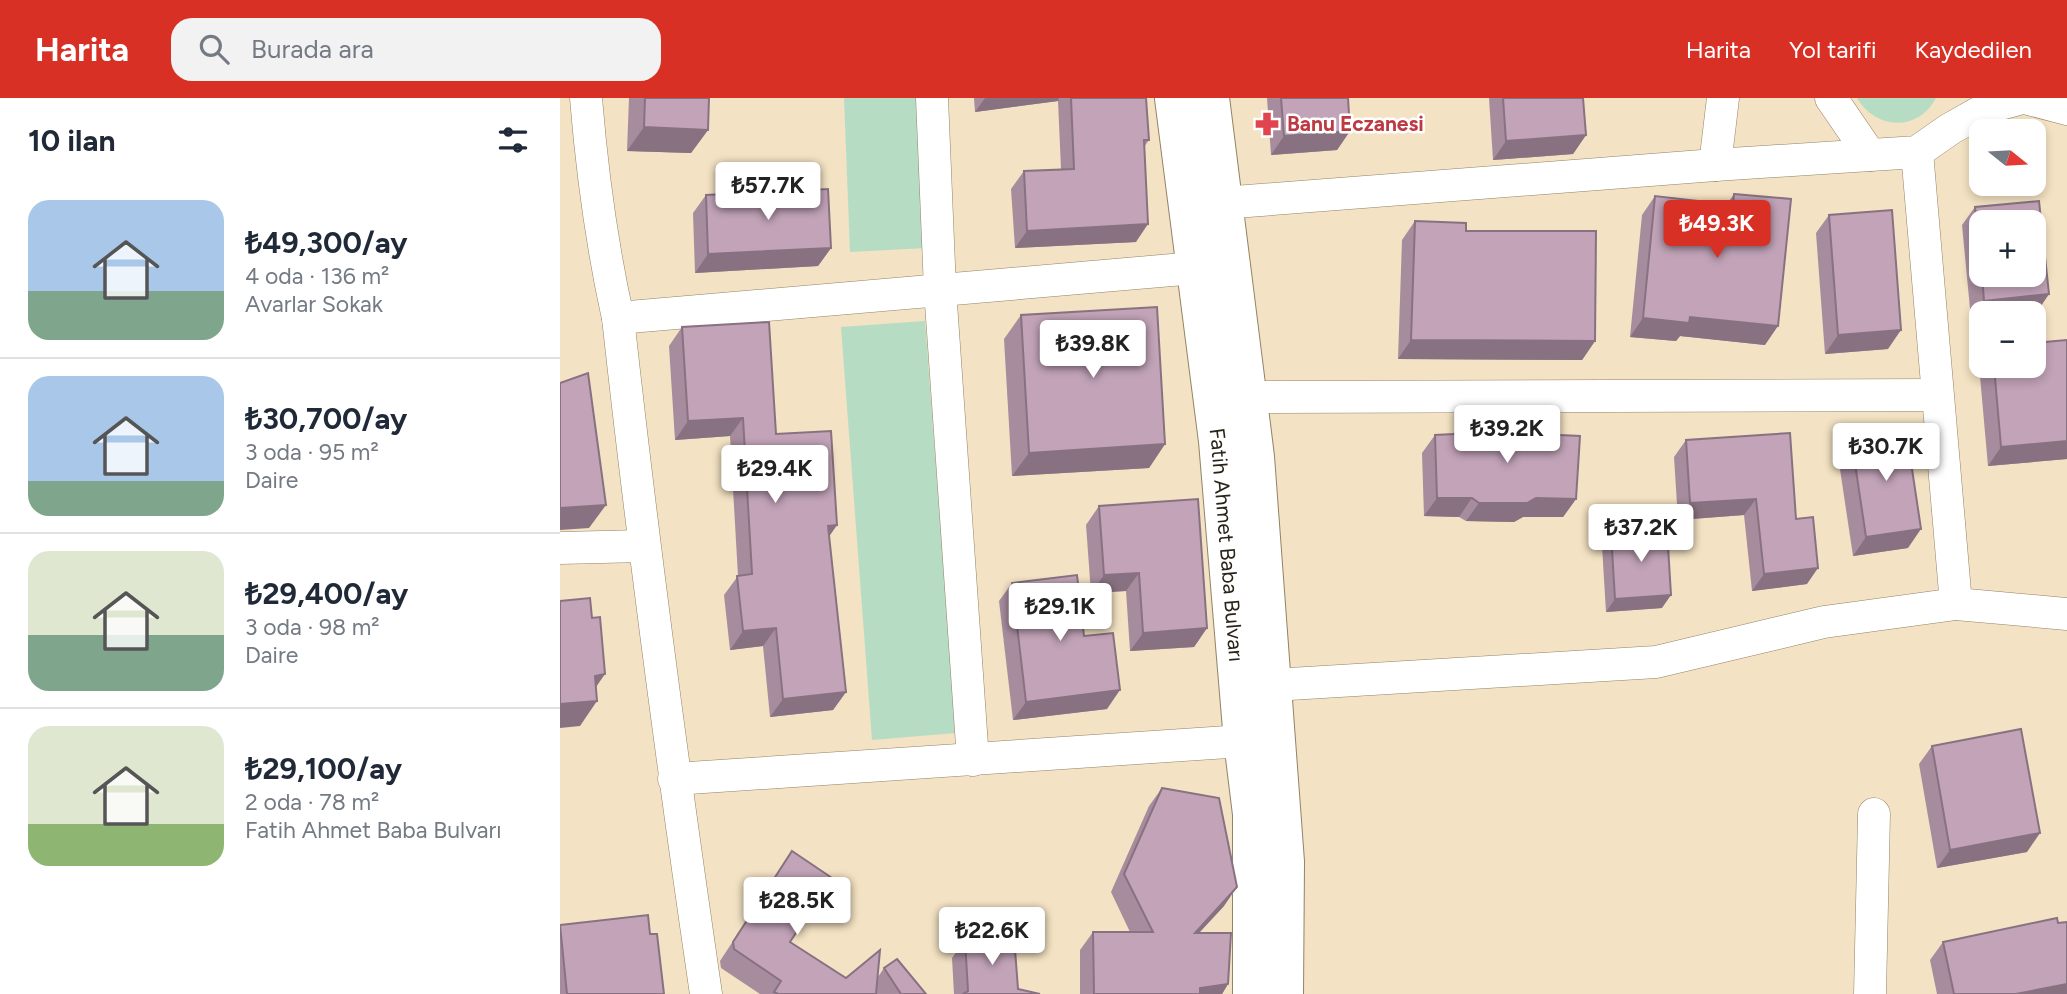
<!DOCTYPE html>
<html lang="tr">
<meta charset="utf-8">
<style>
body{margin:0;font-family:Figtree,sans-serif;background:#f2f2f3;color:#1f2937;height:100vh;display:flex;flex-direction:column;font-size:26px;white-space:nowrap}
*{box-sizing:border-box;margin:0}
p{font-size:23px;color:#747a83}
.icon{flex:none;width:38px;height:38px;fill:none;stroke:currentColor;stroke-width:2;stroke-linecap:round;stroke-linejoin:round}
.map{position:relative;flex:1;overflow:hidden}
.details{display:flex;flex-direction:column;background:#fff;width:560px}
.details>*{flex:none}
.needle{width:46px;rotate:108deg}
.fabs{position:absolute;left:1409px;top:21px;display:grid;gap:14px}
.fabs a{display:grid;place-items:center;width:77px;height:77px;border-radius:14px;background:#fff;box-shadow:0 4px 10px #0003;font-size:35px}
.price{position:absolute;translate:-50% -60px;padding:0 16px;border-radius:7px;background:#fff;color:#222;font-size:23px;line-height:46px;filter:drop-shadow(0 2px 4px #0008)}
.price::after{content:'';position:absolute;left:50%;top:42px;width:21px;height:16px;margin-left:-10px;background:inherit;clip-path:polygon(0 0,100% 0,50% 100%)}
.price.on{background:#d93025;color:#fff}
ul{padding:0;list-style:none}
li{display:flex;align-items:center;gap:21px;height:175px;padding:0 28px}
li+li{border-top:2px solid #e0e1e3}
li span{display:grid;place-items:center;flex:none;width:196px;height:140px;border-radius:21px;color:#555}
li>.icon{margin-inline-start:auto}
span .icon{width:84px;height:84px;fill:#fffc;stroke-width:1}
li b{font-size:30px}
h2{display:flex;justify-content:space-between;align-items:center;height:84px;padding:0 28px;font-size:30px}
header{display:flex;align-items:center;gap:42px;box-sizing:border-box;height:98px;padding:0 35px;background:#d93025;color:#fff}
header strong{font-size:33px}
nav{display:flex;gap:38px;margin-inline-start:auto;font-size:24px}
.search{width:490px;height:63px;background:#f2f2f3;display:flex;align-items:center;gap:18px;box-sizing:border-box;padding:0 24px;border-radius:21px;color:#747a83;font-size:26px}
main{display:flex;flex:1;min-height:0}
.map>svg:first-child{display:block}
.green{fill:#b6ddc4}
.lines{fill:none;stroke-linecap:round;stroke-linejoin:round}
.minor-casing{stroke:#928366;stroke-width:33}
.major-casing{stroke:#928366;stroke-width:40}
.minor{stroke:#fff;stroke-width:32}
.major{stroke:#fff;stroke-width:38}
.wall{fill:#a78c9e;fill-rule:evenodd}
.shaded-wall{fill:#887281}
.building{fill:#c2a3b8;stroke:#887281;stroke-width:2}
.labels{text-anchor:middle;stroke-width:5;stroke-linejoin:round;paint-order:stroke}
.health-label{font-size:21px;font-weight:bold;fill:#be3a42;stroke:#fff;text-anchor:start}
.street-label{font-size:21px;fill:#2a2418;stroke:#fff}
</style>
<header>
<strong>Harita</strong>
<div class="search"><svg class="icon" aria-label="search" viewBox="0 0 24 24"><circle cx="10" cy="10" r="6"/><path d="M15 15l6 6"/></svg>Burada ara</div>
<nav><a>Harita</a><a>Yol tarifi</a><a>Kaydedilen</a></nav>
</header>
<main>
<section class="details">
<h2>10 ilan<svg class="icon" aria-label="filters" viewBox="0 0 24 24"><path d="M4 7h16M4 17h16"/><circle cx="9" cy="7" r="2"/><circle cx="15" cy="17" r="2"/></svg></h2>
<ul>
<li><span style="background:linear-gradient(#a9c7e8 65%,#7fa58c 0)"><svg class="icon" aria-label="home" viewBox="0 0 24 24"><path d="M3 11l9-7 9 7M6 9v11h12V9"/></svg></span><div><b>₺49,300/ay</b><p>4 oda · 136 m²</p><p>Avarlar Sokak</p></div></li>
<li><span style="background:linear-gradient(#a9c7e8 75%,#7fa58c 0)"><svg class="icon" aria-label="home" viewBox="0 0 24 24"><path d="M3 11l9-7 9 7M6 9v11h12V9"/></svg></span><div><b>₺30,700/ay</b><p>3 oda · 95 m²</p><p>Daire</p></div></li>
<li><span style="background:linear-gradient(#dfe7d0 60%,#7fa58c 0)"><svg class="icon" aria-label="home" viewBox="0 0 24 24"><path d="M3 11l9-7 9 7M6 9v11h12V9"/></svg></span><div><b>₺29,400/ay</b><p>3 oda · 98 m²</p><p>Daire</p></div></li>
<li><span style="background:linear-gradient(#dfe7d0 70%,#8fb573 0)"><svg class="icon" aria-label="home" viewBox="0 0 24 24"><path d="M3 11l9-7 9 7M6 9v11h12V9"/></svg></span><div><b>₺29,100/ay</b><p>2 oda · 78 m²</p><p>Fatih Ahmet Baba Bulvarı</p></div></li>
</ul>
</section>
<div class="map">
<svg width="1507" height="896" viewBox="0 0 1507 896">
<rect width="100%" height="100%" fill="#f3e2c3"/>
<!-- green -->
<g class="green">
<path d="M 284,0 L 360,0 L 367,150 L 290,154 Z"/>
<path d="M 1297,0 L 1376,0 C 1358,34 1316,32 1297,0 Z"/>
<path d="M 365,223 L 396,635 L 312,642 L 281,229 Z"/>
</g>
<g class="lines">
<!-- minor casing -->
<g class="minor-casing">
<g id="minor">
<path d="M 26,0 C 32,74 42,148 58,220 C 83,446 113,671 146,896"/>
<path d="M 372,0 L 380,191 L 413,662"/>
<path d="M 1271,0 L 1310,57"/>
<path d="M 1465,0 L 1507,11"/>
<path d="M 1357,54 L 1396,506"/>
<path d="M 1155,67 L 1163,0"/>
<path d="M 662,105 L 1155,67 L 1357,54 L 1390,31 L 1429,9 L 1462,0"/>
<path d="M 58,220 L 635,170"/>
<path d="M 687,299 L 1377,297"/>
<path d="M 0,450 L 83,448"/>
<path d="M 713,587 L 1096,564 L 1264,524 L 1396,506 L 1507,516"/>
<path d="M 114,681 L 683,643"/>
<path d="M 1310,896 L 1314,716"/>
</g>
</g>
<!-- major casing -->
<g class="major-casing">
<g id="major">
<path id="s1" d="M 614,0 L 658,343 L 683,643 L 692,716 L 692,896"/>
<path d="M 650,0 L 695,359 L 725,764 L 724,896"/>
</g>
</g>
<!-- minor -->
<use href="#minor" class="minor"/>
<!-- major -->
<use href="#major" class="major"/>
</g>
<!-- wall -->
<g class="wall">
<path d="M 69,0 L 149,0 L 148,32 L 131,55 L 67,53 Z"/>
<path d="M 414,0 L 586,0 L 589,42 L 584,49 L 576,144 L 455,150 L 451,91 L 464,73 L 501,71 L 498,3 L 415,14 Z"/>
<path d="M 707,0 L 788,0 L 790,33 L 777,52 L 711,57 Z"/>
<path d="M 929,0 L 1023,0 L 1026,37 L 1013,56 L 933,62 Z"/>
<path d="M 1174,96 L 1205,247 L 1120,238 L 1116,243 L 1070,239 L 1082,117 L 1095,98 L 1167,106 Z"/>
<path d="M 146,97 L 271,150 L 258,168 L 135,175 L 133,115 Z"/>
<path d="M 1479,103 L 1489,196 L 1476,215 L 1421,215 L 1421,220 L 1411,221 L 1402,127 L 1415,109 ZM 1421,124 L 1474,124 L 1474,177 L 1421,177 Z"/>
<path d="M 1269,117 L 1328,251 L 1265,256 L 1256,135 Z"/>
<path d="M 855,123 L 906,133 L 1035,243 L 1022,262 L 838,261 L 842,142 Z"/>
<path d="M 461,217 L 605,346 L 589,370 L 452,378 L 444,241 Z"/>
<path d="M 122,229 L 216,336 L 277,427 L 269,438 L 286,594 L 273,612 L 210,619 L 203,548 L 170,552 L 164,497 L 178,478 L 170,338 L 115,342 L 109,248 Z"/>
<path d="M 1421,264 L 1421,268 L 1474,268 L 1507,361 L 1428,368 L 1419,267 Z"/>
<path d="M 875,337 L 1016,401 L 1003,419 L 963,419 L 954,424 L 906,423 L 899,419 L 864,418 L 862,355 Z"/>
<path d="M 1291,339 L 1348,450 L 1293,458 L 1278,358 Z"/>
<path d="M 1126,342 L 1236,421 L 1247,486 L 1192,493 L 1184,417 L 1118,422 L 1114,359 Z"/>
<path d="M 539,408 L 647,530 L 634,549 L 570,553 L 566,493 L 531,495 L 526,427 Z"/>
<path d="M 1051,435 L 1102,510 L 1046,514 L 1042,448 Z"/>
<path d="M 452,485 L 524,538 L 547,611 L 453,622 L 439,503 Z"/>
<path d="M 1372,648 L 1467,754 L 1377,770 L 1359,666 Z"/>
<path d="M 602,690 L 664,808 L 639,835 L 668,886 L 662,896 L 520,896 L 520,852 L 533,834 L 570,834 L 551,794 L 589,708 Z"/>
<path d="M 232,753 L 230,844 L 286,880 L 318,879 L 324,870 L 366,896 L 200,896 L 161,870 L 160,863 Z"/>
<path d="M 0,827 L 90,836 L 104,896 L 0,896 Z"/>
<path d="M 405,842 L 458,891 L 480,896 L 394,896 L 392,860 Z"/>
<path d="M 1383,844 L 1507,896 L 1377,896 L 1370,862 Z"/>
</g>
<!-- shaded-wall -->
<g class="shaded-wall">
<path d="M 425,0 L 499,0 L 498,3 L 415,14 Z"/>
<path d="M 84,29 L 148,32 L 131,55 L 67,53 Z"/>
<path d="M 790,33 L 777,52 L 711,57 L 724,38 Z"/>
<path d="M 1026,37 L 1013,56 L 933,62 L 946,43 Z"/>
<path d="M 588,126 L 576,144 L 455,150 L 467,133 Z"/>
<path d="M 271,150 L 258,168 L 135,175 L 148,156 Z"/>
<path d="M 1489,196 L 1476,215 L 1421,215 L 1421,220 L 1411,221 L 1424,203 Z"/>
<path d="M 1130,219 L 1218,228 L 1205,247 L 1120,238 L 1116,243 L 1070,239 L 1083,220 Z"/>
<path d="M 1341,232 L 1328,251 L 1265,256 L 1278,237 Z"/>
<path d="M 851,242 L 1035,243 L 1022,262 L 838,261 Z"/>
<path d="M 183,320 L 170,338 L 115,342 L 128,323 Z"/>
<path d="M 1507,343 L 1507,361 L 1428,368 L 1441,349 Z"/>
<path d="M 605,346 L 589,370 L 452,378 L 469,355 Z"/>
<path d="M 877,400 L 912,400 L 899,419 L 864,418 Z"/>
<path d="M 976,400 L 1016,401 L 1003,419 L 963,419 L 954,424 L 906,423 L 919,405 Z"/>
<path d="M 1196,401 L 1184,417 L 1118,422 L 1130,405 Z"/>
<path d="M 46,407 L 29,430 L 0,432 L 0,410 Z"/>
<path d="M 277,427 L 264,446 L 268,428 Z"/>
<path d="M 1361,431 L 1348,450 L 1293,458 L 1306,439 Z"/>
<path d="M 1258,470 L 1247,486 L 1192,493 L 1204,476 Z"/>
<path d="M 579,475 L 566,493 L 531,495 L 544,477 Z"/>
<path d="M 1111,497 L 1102,510 L 1046,514 L 1055,501 Z"/>
<path d="M 216,530 L 203,548 L 170,552 L 183,533 Z"/>
<path d="M 647,530 L 634,549 L 570,553 L 583,535 Z"/>
<path d="M 45,576 L 27,602 L 35,578 Z"/>
<path d="M 560,592 L 547,611 L 453,622 L 466,604 Z"/>
<path d="M 286,594 L 273,612 L 210,619 L 223,601 Z"/>
<path d="M 37,603 L 20,628 L 0,630 L 0,606 Z"/>
<path d="M 1480,735 L 1467,754 L 1377,770 L 1390,752 Z"/>
<path d="M 677,789 L 664,808 L 622,853 L 635,835 Z"/>
<path d="M 668,886 L 662,896 L 635,896 L 640,890 Z"/>
<path d="M 1507,886 L 1507,896 L 1456,896 Z"/>
</g>
<!-- building -->
<g class="building">
<path d="M 85,0 L 149,0 L 148,32 L 84,29 Z"/>
<path d="M 511,0 L 586,0 L 589,42 L 584,42 L 588,126 L 467,133 L 464,73 L 514,71 Z"/>
<path d="M 721,0 L 788,0 L 790,33 L 724,38 Z"/>
<path d="M 943,0 L 1023,0 L 1026,37 L 946,43 Z"/>
<path d="M 268,91 L 271,150 L 148,156 L 146,97 Z"/>
<path d="M 1174,96 L 1231,101 L 1218,228 L 1130,219 L 1129,225 L 1083,220 L 1095,98 L 1173,107 Z"/>
<path d="M 1479,103 L 1489,196 L 1424,203 L 1422,177 L 1474,177 L 1474,124 L 1421,124 L 1421,169 L 1415,109 Z"/>
<path d="M 1332,112 L 1341,232 L 1278,237 L 1269,117 Z"/>
<path d="M 855,123 L 906,125 L 906,133 L 1036,133 L 1035,243 L 851,242 Z"/>
<path d="M 597,209 L 605,346 L 469,355 L 461,217 Z"/>
<path d="M 209,224 L 216,336 L 271,333 L 277,427 L 268,428 L 286,594 L 223,601 L 216,530 L 183,533 L 177,478 L 192,476 L 183,320 L 128,323 L 122,229 Z"/>
<path d="M 1507,242 L 1507,343 L 1441,349 L 1434,268 L 1474,268 L 1474,245 Z"/>
<path d="M 28,275 L 46,407 L 0,410 L 0,285 Z"/>
<path d="M 900,330 L 990,332 L 1000,337 L 1020,338 L 1016,401 L 976,400 L 967,405 L 919,405 L 912,400 L 877,400 L 875,337 L 894,336 Z"/>
<path d="M 1346,331 L 1361,431 L 1306,439 L 1291,339 Z"/>
<path d="M 1230,335 L 1236,421 L 1253,419 L 1258,470 L 1204,476 L 1196,401 L 1130,405 L 1126,342 Z"/>
<path d="M 638,401 L 647,530 L 583,535 L 579,475 L 544,477 L 539,408 Z"/>
<path d="M 1107,432 L 1111,497 L 1055,501 L 1051,435 Z"/>
<path d="M 517,477 L 524,538 L 553,535 L 560,592 L 466,604 L 452,485 Z"/>
<path d="M 30,500 L 32,520 L 40,519 L 45,576 L 35,578 L 37,603 L 0,606 L 0,503 Z"/>
<path d="M 1461,631 L 1480,735 L 1390,752 L 1372,648 Z"/>
<path d="M 602,690 L 659,700 L 677,789 L 635,835 L 671,835 L 668,886 L 640,890 L 640,896 L 534,896 L 533,834 L 593,834 L 564,776 Z"/>
<path d="M 232,753 L 272,780 L 230,844 L 286,880 L 320,852 L 316,896 L 218,896 L 214,894 L 221,883 L 174,851 L 173,844 Z"/>
<path d="M 88,817 L 90,836 L 97,836 L 104,896 L 7,896 L 0,827 Z"/>
<path d="M 1497,820 L 1498,825 L 1507,824 L 1507,886 L 1456,896 L 1394,896 L 1383,844 Z"/>
<path d="M 454,838 L 458,891 L 480,896 L 403,896 L 408,893 L 405,842 Z"/>
<path d="M 337,861 L 366,896 L 341,896 L 324,870 Z"/>
</g>
<!-- icons -->
<defs>
<g id="pharmacy-bare" transform="scale(1.89)"><path d="M-2-6h4v4h4v4h-4v4h-4v-4h-4v-4h4Z" fill="#e0444e" stroke="#fff" stroke-width="2.5" paint-order="stroke"/></g>
</defs>
<g fill-rule="evenodd">
<use href="#pharmacy-bare" x="707" y="26"/>
</g>
<g class="labels">
<!-- health labels -->
<g class="health-label">
<text x="727" y="33">Banu Eczanesi</text>
</g>
<!-- street labels -->
<g class="street-label">
<text dy="7" stroke="none"><textPath href="#s1" startOffset="450">Fatih Ahmet Baba Bulvarı</textPath></text>
</g>
</g>
</svg>
<div class="fabs">
<a><svg class="needle" viewBox="-14 -14 28 28"><path d="M0-13l5 13h-10z" fill="#e53935"/><path d="M0 13l5-13h-10z" fill="#747a83"/></svg></a>
<a>+</a>
<a>−</a>
</div>
<b class="price" style="left:208px;top:124px">₺57.7K</b>
<b class="price on" style="left:1157px;top:162px">₺49.3K</b>
<b class="price" style="left:533px;top:282px">₺39.8K</b>
<b class="price" style="left:947px;top:367px">₺39.2K</b>
<b class="price" style="left:1326px;top:385px">₺30.7K</b>
<b class="price" style="left:215px;top:407px">₺29.4K</b>
<b class="price" style="left:1081px;top:466px">₺37.2K</b>
<b class="price" style="left:500px;top:545px">₺29.1K</b>
<b class="price" style="left:237px;top:839px">₺28.5K</b>
<b class="price" style="left:432px;top:869px">₺22.6K</b>
</div>
</main>
